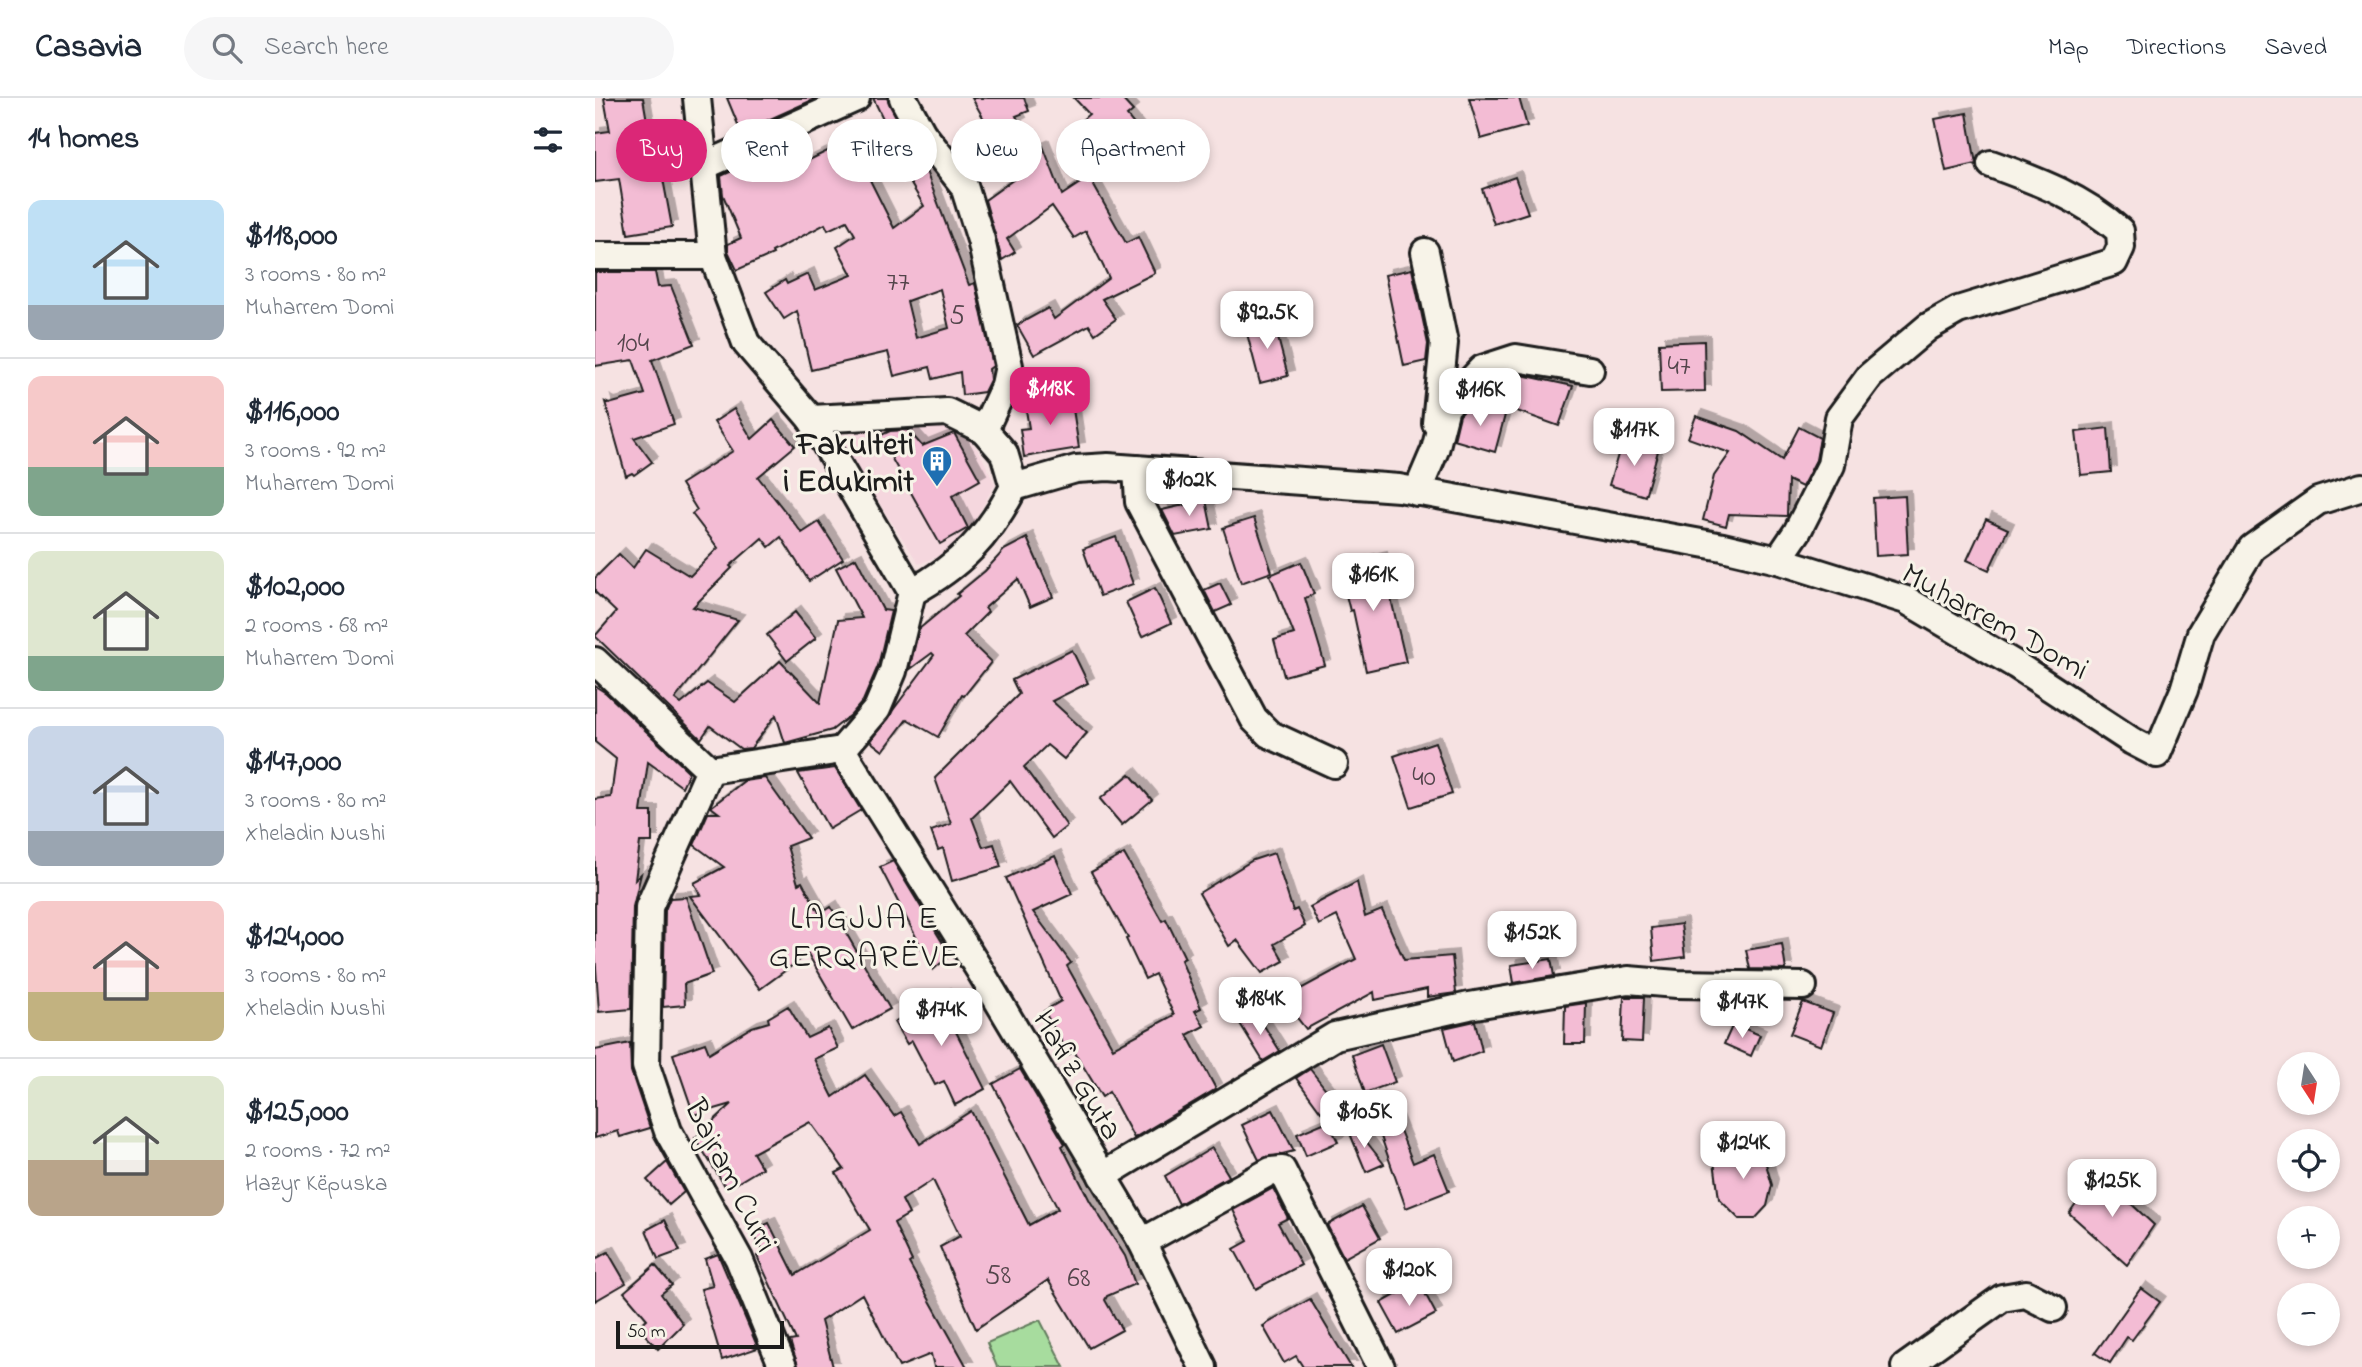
<!DOCTYPE html>
<meta charset="utf-8">
<style>
body{margin:0;font-family:"Indie Flower",sans-serif;background:#f6f6f7;color:#1f2937;height:100vh;display:flex;flex-direction:column;font-size:26px;white-space:nowrap}
*{box-sizing:border-box;margin:0}
p{font-size:23px;color:#747a83}
.icon{flex:none;width:38px;height:38px;fill:none;stroke:currentColor;stroke-width:2;stroke-linecap:round;stroke-linejoin:round}
.map{position:relative;flex:1;overflow:hidden}
.sheet{display:flex;flex-direction:column;background:#fff;width:595px}
.sheet>*{flex:none}
.guide{position:absolute;left:21px;top:21px;width:665px;height:63px;display:flex;gap:14px}
.needle{width:46px;rotate:168deg}
.fabs{position:absolute;left:1682px;top:954px;display:grid;gap:14px}
.fabs a{display:grid;place-items:center;width:63px;height:63px;border-radius:50%;background:#fff;box-shadow:0 4px 10px #0003;font-size:35px}
.scale{position:absolute;left:21px;bottom:18px;width:168px;box-sizing:border-box;padding-left:7px;border:4px solid #1c1c1c;border-top:0;font-size:19px;line-height:24px;white-space:nowrap;color:#1c1c1c;-webkit-text-stroke:5px #f7f3e8;paint-order:stroke}
.price{position:absolute;translate:-50% -60px;padding:0 16px;border-radius:14px;background:#fff;color:#222;font-size:23px;line-height:46px;filter:drop-shadow(0 2px 4px #0008)}
.price::after{content:'';position:absolute;left:50%;top:42px;width:21px;height:16px;margin-left:-10px;background:inherit;clip-path:polygon(0 0,100% 0,50% 100%)}
.price.active{background:#db2777;color:#fff}
ul{padding:0;list-style:none}
li{display:flex;align-items:center;gap:21px;height:175px;padding:0 28px}
li+li{border-top:2px solid #e0e1e3}
li span{display:grid;place-items:center;flex:none;width:196px;height:140px;border-radius:14px;color:#555}
li>.icon{margin-inline-start:auto}
span .icon{width:84px;height:84px;fill:#fffc;stroke-width:1}
li b{font-size:30px}
h2{display:flex;justify-content:space-between;align-items:center;height:84px;padding:0 28px;font-size:30px}
.chip{padding:0 24px;border-radius:32px;background:#fff;box-shadow:0 4px 10px #0003;font-size:24px;line-height:63px}
.chip.active{background:#db2777;color:#fff}
header{display:flex;align-items:center;gap:42px;box-sizing:border-box;height:98px;padding:0 35px;background:#fff;border-bottom:2px solid #e0e1e3}
header strong{font-size:33px}
nav{display:flex;gap:38px;margin-inline-start:auto;font-size:24px}
.search{width:490px;height:63px;background:#f6f6f7;display:flex;align-items:center;gap:18px;box-sizing:border-box;padding:0 24px;border-radius:38px;color:#747a83;font-size:26px}
main{display:flex;flex:1;min-height:0}
.map>svg:first-child{display:block}
.built{fill:#f5d7de}
.green{fill:#a7dc9e;stroke:#627c5d;stroke-width:2}
.building{fill:#f3bcd4;stroke:#1c1c1c;stroke-width:2;fill-rule:evenodd;filter:url(#shadow)}
.lines{fill:none;stroke-linecap:round;stroke-linejoin:round}
.minor-casing{stroke:#1c1c1c;stroke-width:32}
.minor{stroke:#f7f3e8;stroke-width:26}
.labels{text-anchor:middle;stroke-width:6;stroke-linejoin:round;paint-order:stroke}
.number-label{font-size:28px;fill:#52444a}
.poi-label{font-size:32px;font-weight:bold;fill:#1c1c1c;stroke:#f7f3e8;text-anchor:end}
.street-label{font-size:32px;fill:#1c1c1c;stroke:#f7f3e8}
.neighbourhood-label{font-size:33px;letter-spacing:2px;fill:#1c1c1c;stroke:#f7f3e8}
</style>
<header>
<strong>Casavia</strong>
<div class="search"><svg class="icon" aria-label="search" viewBox="0 0 24 24"><circle cx="10" cy="10" r="6"/><path d="M15 15l6 6"/></svg>Search here</div>
<nav><a>Map</a><a>Directions</a><a>Saved</a></nav>
</header>
<main>
<section class="sheet">
<h2>14 homes<svg class="icon" aria-label="filters" viewBox="0 0 24 24"><path d="M4 7h16M4 17h16"/><circle cx="9" cy="7" r="2"/><circle cx="15" cy="17" r="2"/></svg></h2>
<ul>
<li><span style="background:linear-gradient(#bfe0f5 75%,#9aa5b1 0)"><svg class="icon" aria-label="home" viewBox="0 0 24 24"><path d="M3 11l9-7 9 7M6 9v11h12V9"/></svg></span><div><b>$118,000</b><p>3 rooms · 80 m²</p><p>Muharrem Domi</p></div></li>
<li><span style="background:linear-gradient(#f6c9c9 65%,#7fa58c 0)"><svg class="icon" aria-label="home" viewBox="0 0 24 24"><path d="M3 11l9-7 9 7M6 9v11h12V9"/></svg></span><div><b>$116,000</b><p>3 rooms · 92 m²</p><p>Muharrem Domi</p></div></li>
<li><span style="background:linear-gradient(#dfe7d0 75%,#7fa58c 0)"><svg class="icon" aria-label="home" viewBox="0 0 24 24"><path d="M3 11l9-7 9 7M6 9v11h12V9"/></svg></span><div><b>$102,000</b><p>2 rooms · 68 m²</p><p>Muharrem Domi</p></div></li>
<li><span style="background:linear-gradient(#c9d6e8 75%,#9aa5b1 0)"><svg class="icon" aria-label="home" viewBox="0 0 24 24"><path d="M3 11l9-7 9 7M6 9v11h12V9"/></svg></span><div><b>$147,000</b><p>3 rooms · 80 m²</p><p>Xheladin Nushi</p></div></li>
<li><span style="background:linear-gradient(#f6c9c9 65%,#c2b280 0)"><svg class="icon" aria-label="home" viewBox="0 0 24 24"><path d="M3 11l9-7 9 7M6 9v11h12V9"/></svg></span><div><b>$124,000</b><p>3 rooms · 80 m²</p><p>Xheladin Nushi</p></div></li>
<li><span style="background:linear-gradient(#dfe7d0 60%,#b9a48a 0)"><svg class="icon" aria-label="home" viewBox="0 0 24 24"><path d="M3 11l9-7 9 7M6 9v11h12V9"/></svg></span><div><b>$125,000</b><p>2 rooms · 72 m²</p><p>Hazyr Këpuska</p></div></li>
</ul>
</section>
<div class="map">
<svg width="1767" height="1269" viewBox="0 0 1767 1269">
<defs>
<filter id="shadow"><feDropShadow dx="6" dy="-6" stdDeviation="0" flood-color="#0004"/></filter>
</defs>
<rect width="100%" height="100%" fill="#f6e2e2"/>
<filter id="ink" filterUnits="userSpaceOnUse"><feTurbulence type="fractalNoise" baseFrequency=".0143" numOctaves="2"/><feDisplacementMap in="SourceGraphic" scale="14" xChannelSelector="R" yChannelSelector="G"/><feConvolveMatrix kernelMatrix="1 2 1 2 8 2 1 2 1" color-interpolation-filters="sRGB"/></filter>
<g filter="url(#ink)">
<!-- built -->
<path class="built" d="M 294,324 L 364,328 L 385,355 L 400,386 L 365,449 L 324,466 L 243,342 Z"/>
<!-- green -->
<path class="green" d="M 445,1222 L 469,1269 L 402,1269 L 392,1245 Z"/>
<!-- building -->
<g class="building">
<path d="M 9,0 L 48,0 L 53,29 L 69,28 L 72,69 L 66,70 L 77,129 L 33,136 L 24,81 L 0,84 L 0,35 L 15,33 Z"/>
<path d="M 132,0 L 222,0 L 146,34 Z"/>
<path d="M 278,0 L 292,0 L 313,43 L 326,60 L 374,187 L 380,185 L 398,268 L 394,271 L 395,282 L 389,294 L 367,297 L 365,274 L 338,281 L 335,269 L 299,278 L 293,254 L 216,272 L 202,213 L 189,221 L 171,194 L 190,182 L 192,186 L 213,176 L 220,192 L 257,177 L 242,149 L 260,137 L 252,123 L 233,132 L 230,126 L 177,154 L 178,156 L 142,172 L 133,153 L 133,146 L 146,140 L 128,97 L 126,78 L 201,44 L 208,65 L 255,42 L 299,130 L 329,108 L 288,39 L 295,35 ZM 345,191 L 354,230 L 321,240 L 312,203 Z"/>
<path d="M 377,0 L 429,0 L 434,13 L 421,18 L 425,25 L 399,39 Z"/>
<path d="M 479,0 L 526,0 L 538,13 L 532,18 L 555,46 L 523,72 L 506,51 L 510,47 L 487,22 L 494,16 Z"/>
<path d="M 874,0 L 924,0 L 932,28 L 886,41 Z"/>
<path d="M 1372,15 L 1381,66 L 1351,73 L 1340,21 Z"/>
<path d="M 448,48 L 467,97 L 494,79 L 531,145 L 543,139 L 560,175 L 507,201 L 521,221 L 500,236 L 494,227 L 439,257 L 422,227 L 453,210 L 459,221 L 514,180 L 491,133 L 479,140 L 457,108 L 412,141 L 420,154 L 407,162 L 390,102 L 436,69 L 430,56 Z"/>
<path d="M 920,79 L 933,115 L 899,126 L 887,91 Z"/>
<path d="M 817,171 L 833,246 L 831,263 L 809,268 L 790,177 Z"/>
<path d="M 0,174 L 60,174 L 63,189 L 76,188 L 99,246 L 57,262 L 79,326 L 39,340 L 57,364 L 39,377 L 37,375 L 31,378 L 10,304 L 14,306 L 50,296 L 38,262 L 0,268 Z"/>
<path d="M 678,221 L 693,278 L 665,285 L 650,228 Z"/>
<path d="M 1109,243 L 1110,293 L 1066,294 L 1064,245 Z"/>
<path d="M 922,276 L 978,288 L 964,328 L 908,308 Z"/>
<path d="M 476,298 L 484,350 L 429,359 L 425,331 L 434,330 L 430,306 Z"/>
<path d="M 875,307 L 910,317 L 900,354 L 859,342 L 865,317 Z"/>
<path d="M 139,311 L 157,341 L 178,322 L 200,348 L 163,379 L 207,435 L 224,424 L 248,461 L 214,483 L 186,439 L 174,449 L 167,440 L 135,468 L 137,470 L 98,509 L 143,522 L 80,601 L 86,606 L 112,585 L 140,604 L 185,563 L 225,605 L 243,522 L 267,520 L 241,470 L 261,460 L 288,512 L 296,513 L 283,568 L 268,603 L 256,617 L 237,632 L 190,645 L 181,617 L 156,650 L 146,651 L 115,628 L 106,641 L 0,538 L 21,514 L 0,494 L 0,480 L 24,456 L 38,470 L 51,451 L 95,478 L 123,450 L 97,416 L 102,412 L 86,386 L 138,353 L 119,324 Z"/>
<path d="M 1101,318 L 1144,333 L 1187,362 L 1204,329 L 1225,340 L 1221,362 L 1207,389 L 1193,382 L 1192,418 L 1134,416 L 1131,428 L 1108,422 L 1119,378 L 1135,355 L 1093,340 Z"/>
<path d="M 1513,330 L 1516,374 L 1486,377 L 1481,334 Z"/>
<path d="M 313,332 L 327,348 L 359,335 L 385,382 L 357,398 L 373,430 L 345,446 L 284,338 L 295,333 Z"/>
<path d="M 1027,343 L 1063,353 L 1050,398 L 1014,387 Z"/>
<path d="M 1310,398 L 1313,456 L 1281,458 L 1278,400 Z"/>
<path d="M 611,402 L 617,431 L 580,438 L 567,412 Z"/>
<path d="M 659,420 L 677,474 L 646,485 L 628,430 Z"/>
<path d="M 1391,421 L 1413,431 L 1394,472 L 1372,462 Z"/>
<path d="M 521,439 L 538,486 L 505,498 L 488,451 Z"/>
<path d="M 432,440 L 458,499 L 435,509 L 423,481 L 390,510 L 393,514 L 369,538 L 396,564 L 369,598 L 367,597 L 343,639 L 312,621 L 288,653 L 275,643 L 339,557 L 337,555 L 314,572 L 324,531 L 364,498 L 362,496 L 390,473 L 409,452 Z"/>
<path d="M 786,459 L 811,564 L 771,573 L 758,512 L 755,513 L 744,469 Z"/>
<path d="M 706,464 L 719,496 L 710,500 L 730,567 L 689,578 L 679,542 L 699,536 L 675,477 Z"/>
<path d="M 625,485 L 636,507 L 620,514 L 609,492 Z"/>
<path d="M 560,490 L 576,525 L 547,539 L 531,504 Z"/>
<path d="M 200,514 L 221,540 L 192,563 L 172,537 Z"/>
<path d="M 477,552 L 493,585 L 457,603 L 492,635 L 469,661 L 452,647 L 429,669 L 472,728 L 457,740 L 415,683 L 377,720 L 388,749 L 399,746 L 406,769 L 357,783 L 348,750 L 343,752 L 336,733 L 356,726 L 340,680 L 424,596 L 417,582 Z"/>
<path d="M 0,588 L 11,595 L 94,674 L 87,689 L 53,664 L 46,714 L 57,714 L 57,744 L 45,744 L 40,782 L 46,776 L 38,809 L 36,911 L 4,914 L 0,855 L 0,701 L 16,699 L 21,661 L 0,644 Z"/>
<path d="M 840,644 L 857,696 L 816,709 L 799,658 Z"/>
<path d="M 240,670 L 266,712 L 234,731 L 203,675 Z"/>
<path d="M 535,676 L 557,702 L 527,727 L 505,701 Z"/>
<path d="M 170,680 L 213,740 L 192,748 L 203,786 L 207,784 L 225,816 L 236,809 L 295,911 L 257,932 L 213,856 L 165,891 L 95,798 L 106,797 L 99,785 L 129,769 L 99,747 L 113,715 L 124,715 L 116,709 L 149,683 Z"/>
<path d="M 679,755 L 698,813 L 702,811 L 710,828 L 679,846 L 689,863 L 667,875 L 642,842 L 634,848 L 604,795 L 658,762 Z"/>
<path d="M 529,756 L 567,823 L 571,821 L 590,860 L 586,862 L 606,910 L 600,913 L 609,928 L 592,937 L 621,991 L 539,1040 L 514,994 L 507,999 L 479,953 L 474,956 L 449,913 L 466,903 L 411,780 L 460,758 L 477,796 L 438,814 L 476,865 L 472,868 L 518,950 L 579,917 L 560,876 L 550,881 L 531,841 L 533,840 L 496,774 Z"/>
<path d="M 298,763 L 355,857 L 338,872 L 285,769 Z"/>
<path d="M 762,784 L 770,819 L 787,812 L 809,862 L 857,858 L 861,895 L 832,899 L 832,891 L 780,902 L 779,894 L 711,931 L 687,901 L 761,861 L 742,818 L 724,827 L 715,809 Z"/>
<path d="M 91,799 L 117,876 L 89,886 L 90,907 L 68,909 L 70,812 L 75,800 Z"/>
<path d="M 1086,826 L 1090,859 L 1059,863 L 1056,830 Z"/>
<path d="M 1187,846 L 1191,872 L 1155,871 L 1151,852 Z"/>
<path d="M 956,861 L 959,878 L 919,885 L 916,867 Z"/>
<path d="M 350,896 L 363,918 L 355,922 L 390,991 L 360,1007 L 349,983 L 340,987 L 317,943 L 312,946 L 299,924 Z"/>
<path d="M 1029,899 L 1049,899 L 1047,944 L 1027,943 Z"/>
<path d="M 1208,904 L 1238,915 L 1226,948 L 1195,936 Z"/>
<path d="M 991,905 L 990,946 L 969,946 L 970,908 Z"/>
<path d="M 193,908 L 212,940 L 233,930 L 243,950 L 219,961 L 238,999 L 270,977 L 299,1018 L 306,1014 L 325,1046 L 376,1013 L 434,1127 L 463,1111 L 398,986 L 425,971 L 470,1046 L 467,1048 L 495,1103 L 530,1158 L 540,1186 L 512,1198 L 510,1202 L 527,1232 L 494,1250 L 453,1182 L 381,1231 L 345,1149 L 365,1138 L 338,1082 L 307,1102 L 314,1116 L 299,1125 L 317,1163 L 314,1165 L 372,1269 L 339,1269 L 336,1256 L 304,1269 L 267,1196 L 226,1223 L 238,1269 L 203,1269 L 195,1243 L 201,1242 L 162,1158 L 169,1153 L 156,1133 L 174,1125 L 200,1177 L 275,1132 L 241,1075 L 249,1071 L 215,1024 L 158,1055 L 167,1070 L 137,1088 L 130,1088 L 100,1040 L 137,1006 L 99,1017 L 78,956 L 110,945 L 114,955 L 157,929 L 174,924 L 173,920 Z"/>
<path d="M 661,915 L 685,953 L 668,963 L 644,924 Z"/>
<path d="M 880,923 L 887,953 L 858,964 L 849,930 Z"/>
<path d="M 1138,926 L 1165,937 L 1156,958 L 1129,946 Z"/>
<path d="M 35,945 L 36,973 L 55,1030 L 25,1039 L 23,1033 L 0,1040 L 0,952 Z"/>
<path d="M 786,946 L 800,984 L 770,995 L 757,957 Z"/>
<path d="M 715,971 L 740,1003 L 726,1014 L 701,980 Z"/>
<path d="M 678,1012 L 699,1053 L 664,1062 L 647,1027 Z"/>
<path d="M 800,1020 L 818,1065 L 839,1056 L 854,1093 L 811,1110 L 782,1027 Z"/>
<path d="M 733,1023 L 743,1044 L 711,1058 L 702,1036 Z"/>
<path d="M 756,1024 L 789,1066 L 771,1074 L 751,1026 Z"/>
<path d="M 1136,1046 L 1149,1047 L 1161,1054 L 1171,1066 L 1177,1087 L 1172,1108 L 1160,1121 L 1144,1121 L 1124,1101 L 1119,1063 Z"/>
<path d="M 617,1050 L 634,1078 L 584,1106 L 570,1078 Z"/>
<path d="M 72,1064 L 89,1094 L 74,1107 L 52,1082 Z"/>
<path d="M 1503,1075 L 1559,1127 L 1532,1167 L 1474,1115 Z"/>
<path d="M 678,1090 L 693,1120 L 683,1125 L 706,1167 L 661,1191 L 639,1151 L 653,1143 L 638,1112 Z"/>
<path d="M 767,1108 L 785,1140 L 749,1160 L 732,1127 Z"/>
<path d="M 70,1122 L 85,1153 L 63,1161 L 51,1132 Z"/>
<path d="M 13,1154 L 31,1185 L 0,1203 L 0,1161 Z"/>
<path d="M 123,1156 L 163,1250 L 127,1262 L 106,1191 L 118,1188 L 110,1161 Z"/>
<path d="M 60,1167 L 77,1187 L 66,1196 L 88,1226 L 63,1251 L 43,1229 L 52,1221 L 29,1194 Z"/>
<path d="M 824,1184 L 841,1216 L 803,1236 L 786,1205 Z"/>
<path d="M 1546,1190 L 1565,1204 L 1537,1242 L 1532,1239 L 1515,1265 L 1500,1255 Z"/>
<path d="M 715,1201 L 737,1238 L 756,1269 L 708,1269 L 701,1258 L 689,1265 L 668,1228 Z"/>
</g>
<g class="lines">
<!-- minor casing -->
<g class="minor-casing">
<g id="minor">
<path d="M 102,0 L 118,158 L 151,245 L 216,321 L 352,314 L 389,332 L 409,355 L 419,389"/>
<path d="M 308,0 L 327,35 L 369,88 L 386,142 L 414,268 L 410,287 L 389,332"/>
<path d="M 109,68 L 261,0"/>
<path d="M 830,154 L 849,245 L 841,325"/>
<path d="M 0,158 L 118,158"/>
<path d="M 216,321 L 317,494"/>
<path d="M 542,371 L 544,404 L 659,621 L 674,636 L 739,666"/>
<path d="M 822,394 L 840,352 L 851,309 L 887,271 L 921,260 L 995,272"/>
<path d="M 1183,462 L 1202,434 L 1236,367 L 1244,320 L 1275,278 L 1333,229 L 1363,212 L 1519,164 L 1526,149 L 1525,133 C 1488,100 1443,83 1396,66"/>
<path d="M 317,494 C 366,467 393,439 419,389 L 481,371 L 513,369 L 804,390 L 1128,449 L 1183,462 L 1311,502 L 1421,567 L 1537,643 L 1562,656 L 1589,592 L 1606,535 L 1657,450 L 1723,403 L 1767,389"/>
<path d="M 0,563 L 115,672 L 247,652"/>
<path d="M 247,652 L 384,871 L 547,1144 L 608,1269"/>
<path d="M 247,652 L 282,611 L 298,573 L 317,494"/>
<path d="M 115,672 L 54,809 L 51,968 L 73,1033 L 144,1161 L 188,1269"/>
<path d="M 507,1078 L 740,938 L 874,908 L 1033,882 L 1082,886 L 1208,888"/>
<path d="M 547,1144 L 676,1073 L 687,1072 L 786,1269"/>
<path d="M 1310,1269 L 1407,1200 L 1431,1196 L 1458,1210"/>
</g>
</g>
<!-- minor -->
<use href="#minor" class="minor"/>
</g>
</g>
<!-- icons -->
<defs>
<g id="building-pin" transform="scale(1.575)"><path d="M0 17L-7.5 6A9.5 9.5 0 1 1 7.5 6Z" fill="#1f6fb2" stroke="#f7f3e8"/><path d="M-4-6H4V6H1V3H-1V6H-4ZM-2.5-4.3h1.7v1.8h-1.7ZM.8-4.3h1.7v1.8H.8ZM-2.5-1h1.7V.8h-1.7ZM.8-1h1.7V.8H.8Z" fill="#fff"/></g>
</defs>
<g fill-rule="evenodd">
<use href="#building-pin" x="342" y="363"/>
</g>
<g class="labels">
<!-- number labels -->
<g class="number-label">
<text x="303" y="192">77</text>
<text x="362" y="225">5</text>
<text x="38" y="253">104</text>
<text x="1084" y="276">47</text>
<text x="829" y="687">40</text>
<text x="403" y="1185">58</text>
<text x="484" y="1188">68</text>
</g>
<!-- poi labels -->
<g class="poi-label">
<text x="319" y="356">Fakulteti<tspan x="319" dy="37">i Edukimit</tspan></text>
</g>
<!-- street labels -->
<g class="street-label">
<text transform="translate(1401 522) rotate(29)" y="11">Muharrem Domi</text>
<text transform="translate(484 976) rotate(59)" y="11">Hafiz Guta</text>
<text transform="translate(137 1077) rotate(63)" y="11">Bajram Curri</text>
</g>
<!-- neighbourhood labels -->
<g class="neighbourhood-label">
<text x="270" y="830">LAGJJA E<tspan x="270" dy="38">GERQARËVE</tspan></text>
</g>
</g>
</svg>
<div class="fabs">
<a><svg class="needle" viewBox="-14 -14 28 28"><path d="M0-13l5 13h-10z" fill="#e53935"/><path d="M0 13l5-13h-10z" fill="#747a83"/></svg></a>
<a><svg class="icon" aria-label="locate" viewBox="0 0 24 24"><circle cx="12" cy="12" r="6"/><path d="M12 2v4M12 18v4M2 12h4M18 12h4"/></svg></a>
<a>+</a>
<a>−</a>
</div>
<div class="scale">50 m</div>
<b class="price" style="left:672px;top:253px">$92.5K</b>
<b class="price active" style="left:455px;top:329px">$118K</b>
<b class="price" style="left:885px;top:330px">$116K</b>
<b class="price" style="left:1039px;top:370px">$117K</b>
<b class="price" style="left:594px;top:420px">$102K</b>
<b class="price" style="left:778px;top:515px">$161K</b>
<b class="price" style="left:937px;top:873px">$152K</b>
<b class="price" style="left:665px;top:939px">$184K</b>
<b class="price" style="left:1147px;top:942px">$147K</b>
<b class="price" style="left:346px;top:950px">$174K</b>
<b class="price" style="left:769px;top:1052px">$105K</b>
<b class="price" style="left:1148px;top:1083px">$124K</b>
<b class="price" style="left:1517px;top:1121px">$125K</b>
<b class="price" style="left:814px;top:1210px">$120K</b>
<div class="guide">
<a class="chip active">Buy</a>
<a class="chip">Rent</a>
<a class="chip">Filters</a>
<a class="chip">New</a>
<a class="chip">Apartment</a>
</div>
</div>
</main>
